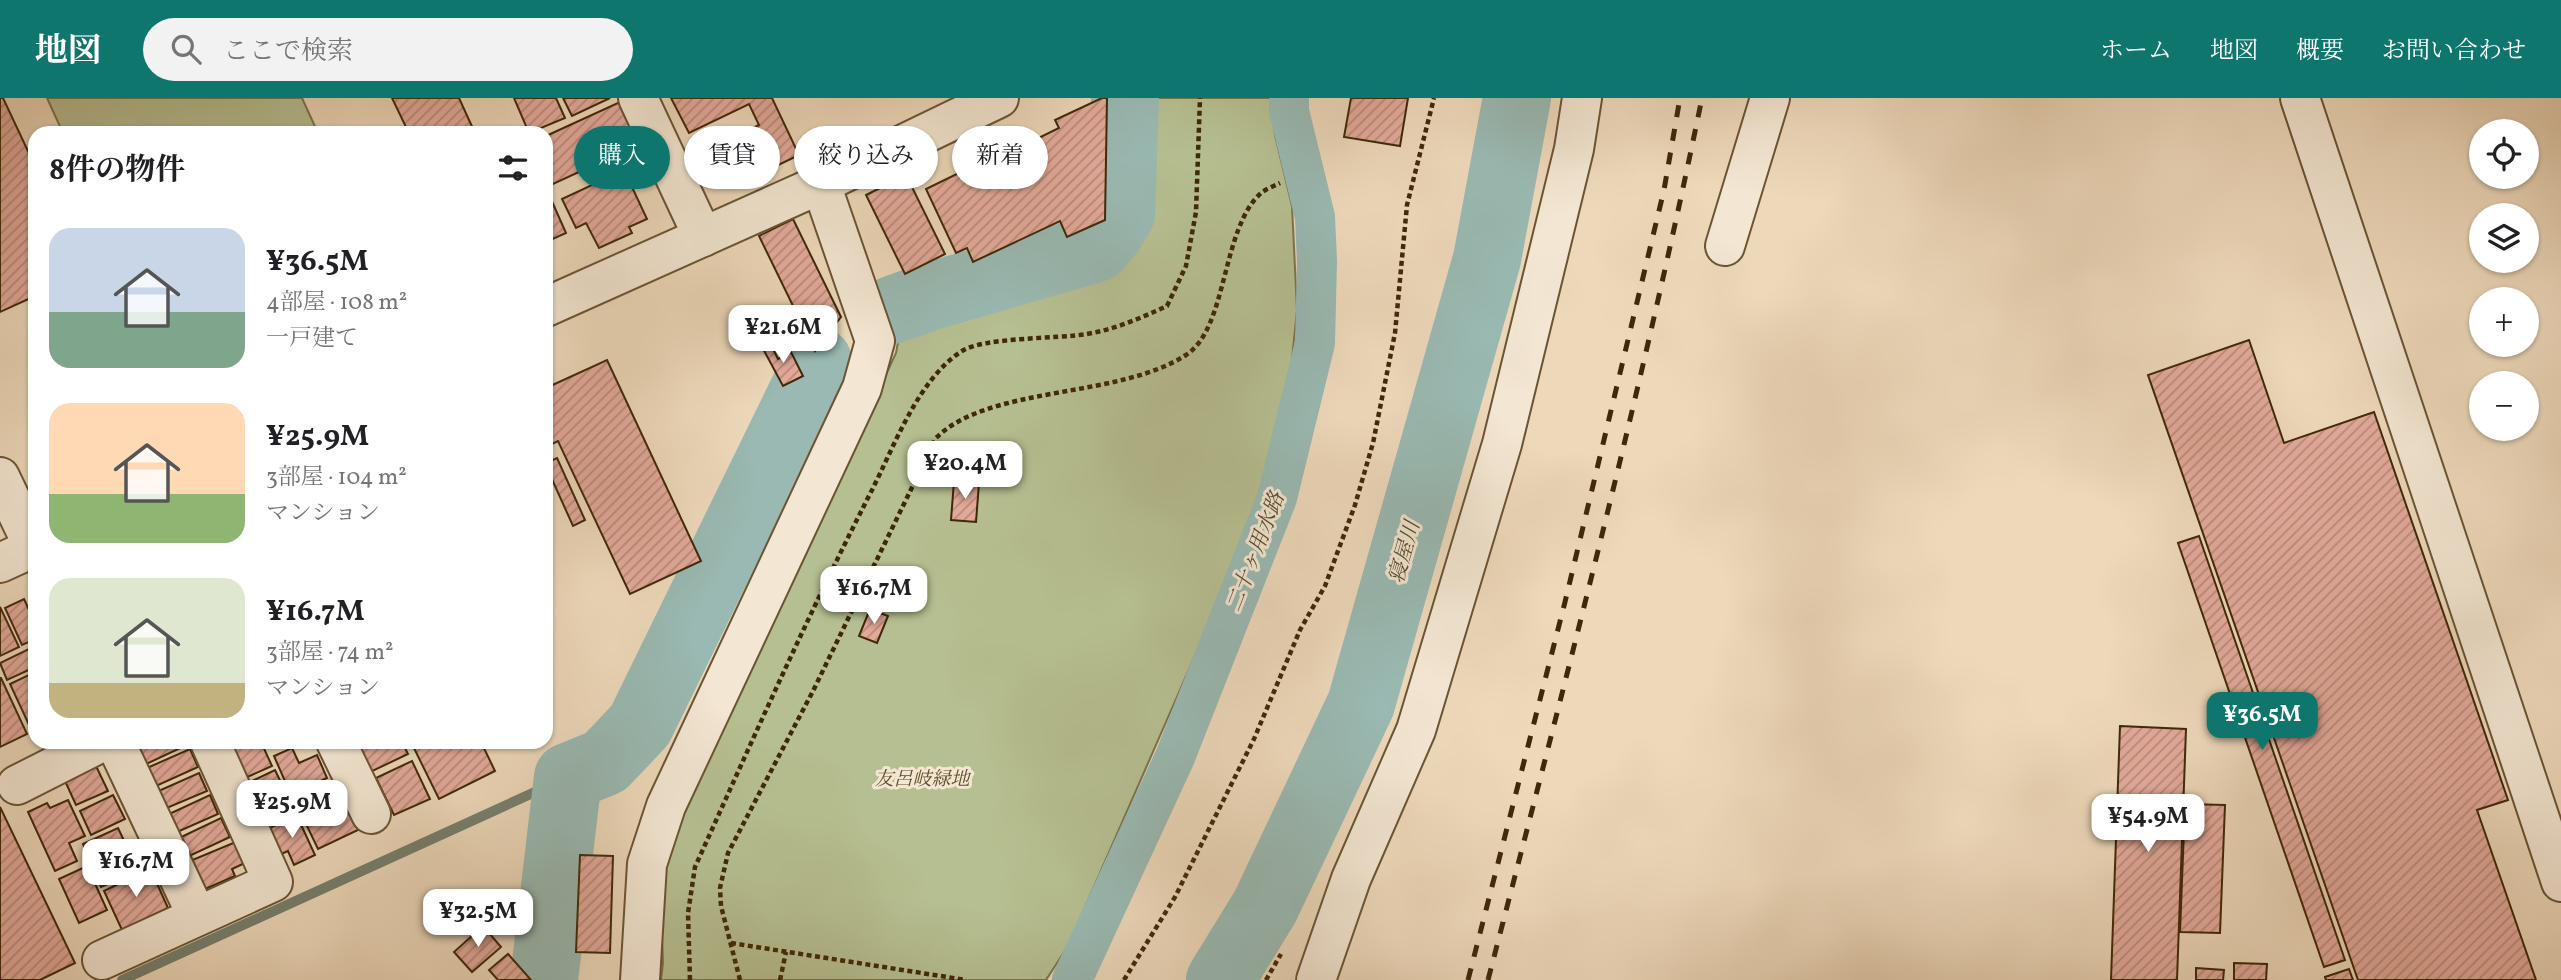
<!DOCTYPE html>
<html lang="ja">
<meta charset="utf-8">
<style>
body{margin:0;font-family:Vollkorn,"Noto Serif JP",serif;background:#f2f2f2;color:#202124;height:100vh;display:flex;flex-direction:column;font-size:26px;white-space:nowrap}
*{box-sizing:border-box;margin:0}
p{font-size:23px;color:#757577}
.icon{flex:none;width:38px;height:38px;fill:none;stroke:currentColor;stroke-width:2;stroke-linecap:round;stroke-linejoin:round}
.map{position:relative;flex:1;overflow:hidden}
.side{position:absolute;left:28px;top:28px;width:525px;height:623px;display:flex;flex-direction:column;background:#fff;border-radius:21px;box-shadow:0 2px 5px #0004}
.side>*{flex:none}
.guide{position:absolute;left:574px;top:28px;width:665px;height:63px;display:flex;gap:14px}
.controls{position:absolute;left:2469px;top:21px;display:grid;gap:14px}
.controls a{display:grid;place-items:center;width:70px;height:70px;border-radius:50%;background:#fff;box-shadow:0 2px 5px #0004;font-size:35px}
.price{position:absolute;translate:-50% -60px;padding:0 16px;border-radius:14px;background:#fff;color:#222;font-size:23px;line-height:46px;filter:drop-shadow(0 2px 4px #0008)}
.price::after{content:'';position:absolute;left:50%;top:42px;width:21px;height:16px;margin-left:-10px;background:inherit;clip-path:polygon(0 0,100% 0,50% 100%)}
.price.current{background:#0f766e;color:#fff}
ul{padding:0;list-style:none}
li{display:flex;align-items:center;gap:21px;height:175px;padding:0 21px}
li span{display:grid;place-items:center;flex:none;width:196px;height:140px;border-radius:21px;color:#555}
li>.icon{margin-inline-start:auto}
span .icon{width:84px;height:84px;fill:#fffc;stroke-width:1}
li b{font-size:30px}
h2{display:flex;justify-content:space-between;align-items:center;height:84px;padding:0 21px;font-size:30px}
.pill{padding:0 24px;border-radius:32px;background:#fff;box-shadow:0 2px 5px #0004;font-size:24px;line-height:63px}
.pill.current{background:#0f766e;color:#fff}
header{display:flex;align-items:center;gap:42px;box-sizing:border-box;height:98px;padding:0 35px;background:#0f766e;color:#fff}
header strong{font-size:33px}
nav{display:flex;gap:38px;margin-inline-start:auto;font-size:24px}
.search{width:490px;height:63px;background:#f2f2f2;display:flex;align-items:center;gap:18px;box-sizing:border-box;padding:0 24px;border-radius:38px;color:#757577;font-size:26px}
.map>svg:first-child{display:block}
.green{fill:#b6bf91;stroke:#7a744c;stroke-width:2}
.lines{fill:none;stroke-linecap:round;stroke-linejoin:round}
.stream{stroke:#757f6e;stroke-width:10}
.canal{stroke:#99b9b2;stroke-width:40}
.river{stroke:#99b9b2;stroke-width:68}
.building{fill:url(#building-hatch);stroke:#3f2807;stroke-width:2}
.minor-casing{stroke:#6a5434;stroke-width:42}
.path{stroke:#3f2807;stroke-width:4.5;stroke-dasharray:5 3.5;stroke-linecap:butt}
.minor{stroke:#f3e6d2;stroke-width:38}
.rail{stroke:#3f2807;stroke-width:5;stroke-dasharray:12 12;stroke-linecap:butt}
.labels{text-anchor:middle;stroke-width:6;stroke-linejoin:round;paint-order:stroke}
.park-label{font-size:19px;font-style:italic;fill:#5d4e2a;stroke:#f3e6d2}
.water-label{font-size:21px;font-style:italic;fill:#564c32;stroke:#f3e6d2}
</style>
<header>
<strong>地図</strong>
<div class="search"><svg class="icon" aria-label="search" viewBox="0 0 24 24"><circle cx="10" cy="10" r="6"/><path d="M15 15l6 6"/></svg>ここで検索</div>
<nav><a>ホーム</a><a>地図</a><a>概要</a><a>お問い合わせ</a></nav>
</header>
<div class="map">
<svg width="2561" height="882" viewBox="0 0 2561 882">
<defs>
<pattern id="building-hatch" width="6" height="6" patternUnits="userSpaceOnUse" patternTransform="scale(1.75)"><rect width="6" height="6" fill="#e3a99a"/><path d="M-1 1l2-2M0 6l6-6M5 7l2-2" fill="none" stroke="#b98a7c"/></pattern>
</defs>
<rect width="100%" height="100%" fill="#edd8ba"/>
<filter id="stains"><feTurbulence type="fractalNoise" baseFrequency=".00286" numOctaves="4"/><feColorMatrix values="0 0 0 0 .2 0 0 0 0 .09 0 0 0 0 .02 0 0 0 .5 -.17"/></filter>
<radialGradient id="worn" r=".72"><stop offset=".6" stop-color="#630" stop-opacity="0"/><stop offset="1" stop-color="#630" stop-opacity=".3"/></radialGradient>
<!-- green -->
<g class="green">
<path d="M 47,0 L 302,0 L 318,35 L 63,35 Z"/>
<path d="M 1128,0 L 1270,0 L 1275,37 L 1292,108 L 1297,212 L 1286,319 L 1250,432 L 1068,848 L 1046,882 L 661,882 L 663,865 L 660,784 L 666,753 L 896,255 L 898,244 L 894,217 L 898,211 L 928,200 L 1098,153 L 1125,118 Z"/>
</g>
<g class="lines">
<!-- stream -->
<path class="stream" d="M 122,882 L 568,679"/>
<!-- canal -->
<path class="canal" d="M 1072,882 L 1175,659 L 1277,400 L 1315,245 L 1317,163 L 1315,119 L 1289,13 L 1289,0"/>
<!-- river -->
<g class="river">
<path d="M 892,212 L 928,199 L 1096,150 L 1110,134 L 1121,116 L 1125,0"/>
<path d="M 544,882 L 568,679 L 605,664 L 640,627 L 818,263"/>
<path d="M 1220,882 L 1265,809 L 1361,606 L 1487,161 L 1517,0"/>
</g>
</g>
<!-- building -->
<g class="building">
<path d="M 0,0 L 3,0 L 35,68 L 35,198 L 0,214 Z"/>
<path d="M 392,0 L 459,0 L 475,35 L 392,35 L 406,29 Z"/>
<path d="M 514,0 L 556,0 L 565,20 L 529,35 Z"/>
<path d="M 563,0 L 610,0 L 572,18 Z"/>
<path d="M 671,0 L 772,0 L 799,57 L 747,82 L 728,42 L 759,27 L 749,6 L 689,35 Z"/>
<path d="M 1102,0 L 1107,0 L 1105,122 L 1067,139 L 1060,123 L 973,164 L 967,150 L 956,155 L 926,91 L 961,74 L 954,59 L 1008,34 L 1016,51 L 1059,30 L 1055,22 Z"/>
<path d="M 1351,0 L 1408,0 L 1400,48 L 1344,39 Z"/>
<path d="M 620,4 L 640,46 L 553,86 L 546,72 L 546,38 Z"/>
<path d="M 624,72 L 647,121 L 629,129 L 632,135 L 599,150 L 586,125 L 576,130 L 562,101 Z"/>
<path d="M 906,77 L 945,156 L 905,176 L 866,97 Z"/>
<path d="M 546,90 L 566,135 L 546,144 Z"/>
<path d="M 793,121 L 841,219 L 815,253 L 759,138 Z"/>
<path d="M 2249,242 L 2284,345 L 2374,314 L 2508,702 L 2477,712 L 2536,882 L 2358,882 L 2148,277 Z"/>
<path d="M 769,243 L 778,261 L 791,254 L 803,278 L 783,288 L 761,247 Z"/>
<path d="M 607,262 L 701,463 L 630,496 L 558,343 L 546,349 L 546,290 Z"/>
<path d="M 557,360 L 585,422 L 573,428 L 546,368 L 546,365 Z"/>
<path d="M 954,383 L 979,385 L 976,424 L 951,422 Z"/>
<path d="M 2199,438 L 2345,862 L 2324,869 L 2178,445 Z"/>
<path d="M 24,501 L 35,525 L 35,541 L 22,547 L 5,510 Z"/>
<path d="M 0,509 L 19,549 L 0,558 Z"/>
<path d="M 870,511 L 888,518 L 877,545 L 859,538 Z"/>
<path d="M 35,548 L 35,569 L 7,582 L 0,565 Z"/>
<path d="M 35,574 L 35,627 L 30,629 L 10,586 Z"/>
<path d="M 1,580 L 27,636 L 0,649 L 0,580 Z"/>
<path d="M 2120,628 L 2186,631 L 2177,882 L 2111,882 Z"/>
<path d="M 142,644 L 188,644 L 189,646 L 144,667 L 135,647 Z"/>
<path d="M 229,644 L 261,644 L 272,668 L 245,680 Z"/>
<path d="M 366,644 L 402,644 L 408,656 L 366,676 L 353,650 Z"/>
<path d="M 411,644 L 481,644 L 495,673 L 439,701 Z"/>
<path d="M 292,650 L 299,665 L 317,657 L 327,680 L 291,697 L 274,658 Z"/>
<path d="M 190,651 L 198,669 L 156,688 L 147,670 Z"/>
<path d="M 412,663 L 430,701 L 394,717 L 376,680 Z"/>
<path d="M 96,668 L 108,693 L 76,707 L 65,683 Z"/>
<path d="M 275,672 L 294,712 L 266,725 L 246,686 Z"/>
<path d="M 199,675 L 207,693 L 162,712 L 154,695 Z"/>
<path d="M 330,684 L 342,707 L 347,705 L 360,731 L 318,751 L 294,701 Z"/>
<path d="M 113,697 L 125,721 L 91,737 L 80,713 Z"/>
<path d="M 210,697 L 218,716 L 175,735 L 167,717 Z"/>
<path d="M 68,702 L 85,738 L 69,745 L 77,763 L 55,773 L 28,714 L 47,705 L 50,710 Z"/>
<path d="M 2185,706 L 2225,707 L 2220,835 L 2180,834 Z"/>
<path d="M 0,709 L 75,865 L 40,882 L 0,882 Z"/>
<path d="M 297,718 L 315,757 L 294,767 L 288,753 L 279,757 L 267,731 Z"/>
<path d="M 221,720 L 230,739 L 185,760 L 177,741 Z"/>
<path d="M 118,730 L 127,749 L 91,765 L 83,746 Z"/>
<path d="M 238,743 L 247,764 L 232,771 L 235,778 L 203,792 L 190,763 Z"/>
<path d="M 129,753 L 138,773 L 101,789 L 93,770 Z"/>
<path d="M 580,757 L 613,758 L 610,855 L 576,854 Z"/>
<path d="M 87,768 L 107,812 L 79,825 L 59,781 Z"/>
<path d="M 150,770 L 168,810 L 122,832 L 104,793 Z"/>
<path d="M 483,828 L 501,849 L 472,874 L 454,854 Z"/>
<path d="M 508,856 L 531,882 L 498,882 L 489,872 Z"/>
<path d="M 2234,865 L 2267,866 L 2266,882 L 2234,882 Z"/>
<path d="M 2196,870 L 2224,872 L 2223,882 L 2196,882 Z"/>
<path d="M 2349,871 L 2353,882 L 2326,882 L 2325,879 Z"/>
</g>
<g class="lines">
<!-- minor casing -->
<g class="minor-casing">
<g id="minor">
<path d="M 638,0 L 703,139"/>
<path d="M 2300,0 L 2561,784"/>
<path d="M 1725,148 L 1770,0"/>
<path d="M 546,209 L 821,86"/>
<path d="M 0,379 L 34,450"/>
<path d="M 0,465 L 35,449"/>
<path d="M 115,644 L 197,818"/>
<path d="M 336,644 L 371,716"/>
<path d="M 17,687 L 102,644"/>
<path d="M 102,862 L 273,784 L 210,644"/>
<path d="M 640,882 L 647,766 L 666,708 L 862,290 L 875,243 L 821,86 L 999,0"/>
<path d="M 1316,882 L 1351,781 L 1416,632 L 1502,346 L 1574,51 L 1582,0"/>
</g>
</g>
<!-- path -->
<g class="path">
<path d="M 731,845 L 966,882"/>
<path d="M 690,882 L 688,815 L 695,769 C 752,643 808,517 871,394 C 894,349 918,281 962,253 C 984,239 1057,241 1087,236 C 1116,231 1141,220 1167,208 L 1186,168 L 1196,114 L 1200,0"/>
<path d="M 740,882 L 721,808 L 720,790 L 728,755 L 813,593 L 936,340 C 989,287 1118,301 1186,257 C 1228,230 1221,131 1261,95 C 1266,91 1274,88 1280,85"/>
<path d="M 780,882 L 786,854"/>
<path d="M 1124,882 L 1175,799 L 1254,641 L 1300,532 L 1325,488 L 1355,407 L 1373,345 L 1395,235 L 1407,107 L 1434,0"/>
<path d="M 1266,882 L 1281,856"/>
</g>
<!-- minor -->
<use href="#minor" class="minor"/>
<!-- rail -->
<g class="rail">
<path d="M 1468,882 L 1565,504 L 1664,92 L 1680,0"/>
<path d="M 1488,882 C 1564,589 1641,296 1702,0"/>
</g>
</g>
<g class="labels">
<!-- park labels -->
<g class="park-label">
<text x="922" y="687">友呂岐緑地</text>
</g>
<!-- water labels -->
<g class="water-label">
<text transform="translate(1255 454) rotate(-69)" y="7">二十ヶ用水路</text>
<text transform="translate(1404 454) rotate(-74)" y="7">寝屋川</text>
</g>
</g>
<rect width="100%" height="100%" filter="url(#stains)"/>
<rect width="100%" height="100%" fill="url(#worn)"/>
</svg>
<div class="controls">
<a><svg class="icon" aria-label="locate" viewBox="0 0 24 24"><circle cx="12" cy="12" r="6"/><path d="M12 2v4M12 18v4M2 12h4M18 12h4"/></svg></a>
<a><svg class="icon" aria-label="layers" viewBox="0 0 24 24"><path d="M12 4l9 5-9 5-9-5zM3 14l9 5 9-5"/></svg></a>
<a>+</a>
<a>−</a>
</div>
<b class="price" style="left:783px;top:267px">¥21.6M</b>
<b class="price" style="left:965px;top:403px">¥20.4M</b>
<b class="price" style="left:874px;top:528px">¥16.7M</b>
<b class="price current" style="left:2262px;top:654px">¥36.5M</b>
<b class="price" style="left:292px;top:742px">¥25.9M</b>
<b class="price" style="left:2148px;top:756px">¥54.9M</b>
<b class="price" style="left:136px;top:801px">¥16.7M</b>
<b class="price" style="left:478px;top:851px">¥32.5M</b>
<div class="guide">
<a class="pill current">購入</a>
<a class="pill">賃貸</a>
<a class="pill">絞り込み</a>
<a class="pill">新着</a>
</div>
<section class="side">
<h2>8件の物件<svg class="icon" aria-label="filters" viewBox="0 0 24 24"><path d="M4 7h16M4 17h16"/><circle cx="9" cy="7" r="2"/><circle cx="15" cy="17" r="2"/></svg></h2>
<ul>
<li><span style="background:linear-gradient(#c9d6e8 60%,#7fa58c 0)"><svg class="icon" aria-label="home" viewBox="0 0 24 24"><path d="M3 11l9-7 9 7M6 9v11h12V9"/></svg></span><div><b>¥36.5M</b><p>4部屋 · 108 m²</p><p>一戸建て</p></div></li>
<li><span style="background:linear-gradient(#ffd9b3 65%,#8fb573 0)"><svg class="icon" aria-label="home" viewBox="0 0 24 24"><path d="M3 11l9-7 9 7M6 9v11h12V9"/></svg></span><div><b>¥25.9M</b><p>3部屋 · 104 m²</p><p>マンション</p></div></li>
<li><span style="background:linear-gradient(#dfe7d0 75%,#c2b280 0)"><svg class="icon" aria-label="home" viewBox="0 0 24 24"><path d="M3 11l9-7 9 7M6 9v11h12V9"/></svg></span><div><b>¥16.7M</b><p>3部屋 · 74 m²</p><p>マンション</p></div></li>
</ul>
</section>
</div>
